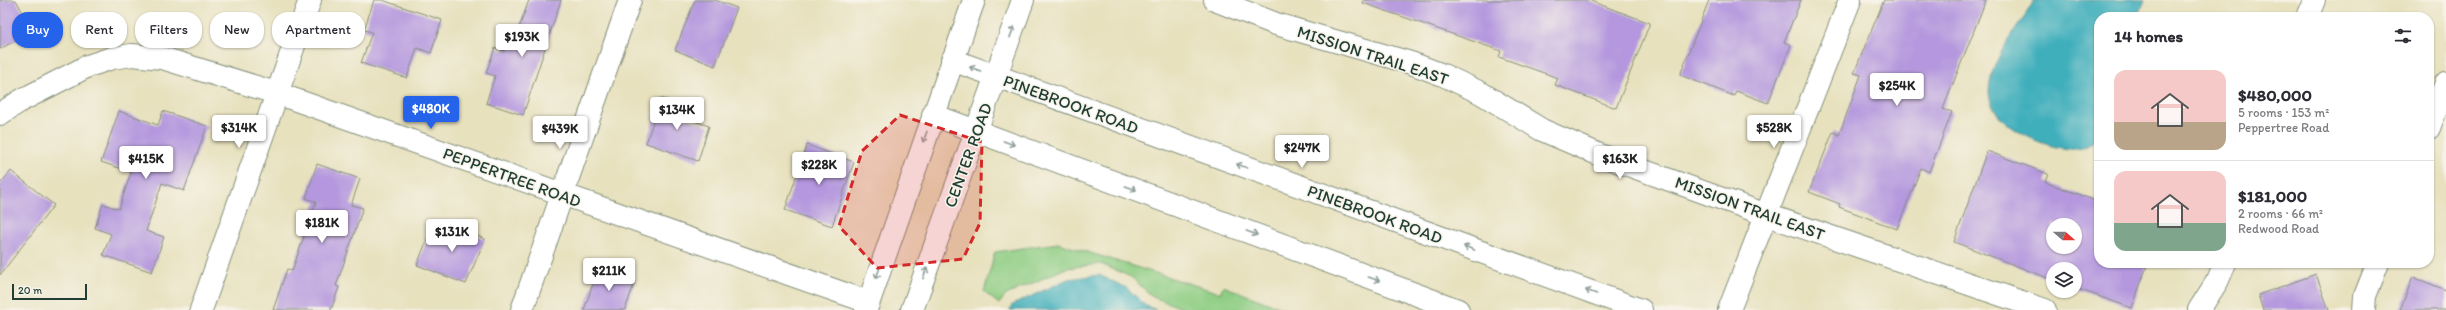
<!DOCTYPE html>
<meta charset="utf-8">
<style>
body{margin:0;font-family:Itim,sans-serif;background:#f7f7f7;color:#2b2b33;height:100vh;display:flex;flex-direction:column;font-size:15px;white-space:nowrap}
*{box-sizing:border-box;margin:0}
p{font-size:13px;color:#7c7c81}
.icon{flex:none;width:22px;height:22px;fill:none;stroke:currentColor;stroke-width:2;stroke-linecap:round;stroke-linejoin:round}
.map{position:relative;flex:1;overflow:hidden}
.sheet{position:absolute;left:2094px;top:12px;width:340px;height:256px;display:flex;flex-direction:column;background:#fff;border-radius:16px;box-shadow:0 1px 3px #0004}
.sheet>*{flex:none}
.hud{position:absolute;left:12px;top:12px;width:380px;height:36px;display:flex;gap:8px}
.needle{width:26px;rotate:110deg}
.fabs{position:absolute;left:2046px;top:218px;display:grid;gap:8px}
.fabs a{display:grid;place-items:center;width:36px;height:36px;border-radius:50%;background:#fff;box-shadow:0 1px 3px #0004;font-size:20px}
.scale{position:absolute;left:12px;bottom:10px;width:75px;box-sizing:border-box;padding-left:4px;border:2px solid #1f3d34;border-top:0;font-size:11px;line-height:14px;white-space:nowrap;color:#1f3d34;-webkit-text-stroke:3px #f7f3e8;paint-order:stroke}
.price{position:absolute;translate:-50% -34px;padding:0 9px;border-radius:4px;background:#fff;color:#222;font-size:13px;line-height:26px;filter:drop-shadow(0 1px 2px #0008)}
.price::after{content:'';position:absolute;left:50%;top:24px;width:12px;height:9px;margin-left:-6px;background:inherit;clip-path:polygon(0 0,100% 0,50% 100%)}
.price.current{background:#2563eb;color:#fff}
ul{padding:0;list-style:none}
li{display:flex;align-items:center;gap:12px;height:100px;padding:0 20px}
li+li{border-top:1px solid #e1e1e2}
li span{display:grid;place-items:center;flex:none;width:112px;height:80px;border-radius:12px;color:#555}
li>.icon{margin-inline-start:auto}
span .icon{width:48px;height:48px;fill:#fffc;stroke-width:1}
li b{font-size:17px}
h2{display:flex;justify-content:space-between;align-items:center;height:48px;padding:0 20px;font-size:17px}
.tag{padding:0 14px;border-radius:16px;background:#fff;box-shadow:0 1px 3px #0004;font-size:14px;line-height:36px}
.tag.current{background:#2563eb;color:#fff}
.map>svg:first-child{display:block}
.green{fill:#8ecd83;stroke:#56855c}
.water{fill:#40afbc;stroke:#307678}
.building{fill:#b497de;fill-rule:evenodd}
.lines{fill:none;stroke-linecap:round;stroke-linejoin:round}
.minor-casing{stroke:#838f79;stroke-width:24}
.minor{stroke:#fff;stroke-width:22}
.oneway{stroke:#8f9e9a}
.marked{fill:#d62828;fill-opacity:0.2;stroke:#d62828;stroke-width:3;stroke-dasharray:8 5;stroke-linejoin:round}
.labels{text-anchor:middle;stroke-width:3;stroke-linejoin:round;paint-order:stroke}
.street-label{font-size:17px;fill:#1f3d34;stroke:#f7f3e8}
</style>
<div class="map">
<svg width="2446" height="310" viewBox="0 0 2446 310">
<rect width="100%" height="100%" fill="#f7f3e8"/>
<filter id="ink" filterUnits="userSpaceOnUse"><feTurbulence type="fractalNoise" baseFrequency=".025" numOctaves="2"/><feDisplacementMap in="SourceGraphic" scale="8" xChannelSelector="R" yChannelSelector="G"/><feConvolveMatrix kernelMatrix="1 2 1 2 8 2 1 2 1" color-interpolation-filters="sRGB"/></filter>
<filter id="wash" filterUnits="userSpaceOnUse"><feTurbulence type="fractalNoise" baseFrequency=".012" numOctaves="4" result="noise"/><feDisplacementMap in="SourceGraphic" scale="16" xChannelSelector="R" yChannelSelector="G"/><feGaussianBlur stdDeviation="0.9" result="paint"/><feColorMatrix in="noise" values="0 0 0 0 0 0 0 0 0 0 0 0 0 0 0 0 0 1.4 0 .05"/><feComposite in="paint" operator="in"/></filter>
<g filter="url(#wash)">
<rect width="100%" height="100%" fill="#e7e1be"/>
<!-- green -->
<path class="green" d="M 1058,243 L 1220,293 L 1223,286 L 1286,310 L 1187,310 L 1153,297 L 1131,277 L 1101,264 L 1066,268 L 1006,295 L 999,304 L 984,292 L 995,252 Z"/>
<!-- water -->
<g class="water">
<path d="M 2034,0 L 2145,0 L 2138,17 L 2099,17 L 2099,135 C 2094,142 2085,149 2076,149 C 2048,151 1989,125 1989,92 C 1990,57 2019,29 2034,0 Z"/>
<path d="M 1099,275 L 1127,288 L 1146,306 L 1156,310 L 1010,310 L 1012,305 L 1068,279 Z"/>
</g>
<g id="blocks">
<!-- building -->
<g class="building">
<path d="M 0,0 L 16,0 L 33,31 L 0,49 Z"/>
<path d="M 374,0 L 382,0 L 442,20 L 431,53 L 417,48 L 407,78 L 361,63 L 372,32 L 364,30 Z"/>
<path d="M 529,0 L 561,0 L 523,115 L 486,103 L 495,76 L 486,73 L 495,48 L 504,51 L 508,37 L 515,39 Z"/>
<path d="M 695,0 L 715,0 L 737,8 L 715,66 L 675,50 Z"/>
<path d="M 1364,0 L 1588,0 L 1650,23 L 1616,108 L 1555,85 L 1558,78 L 1499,57 L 1501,51 L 1363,3 Z"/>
<path d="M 1709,0 L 1801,0 L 1784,42 L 1791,45 L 1768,103 L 1736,91 L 1734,96 L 1680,75 Z"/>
<path d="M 1884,0 L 1986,0 L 1943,109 L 1952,112 L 1929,172 L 1921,168 L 1897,229 L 1839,207 L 1840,204 L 1809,192 L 1833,132 L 1839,135 L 1861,75 L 1854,73 Z"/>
<path d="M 661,98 L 686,106 L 682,117 L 709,126 L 698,161 L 646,143 Z"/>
<path d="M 119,111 L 158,125 L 163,111 L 207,126 L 184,191 L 162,183 L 146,231 L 164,237 L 152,272 L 103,255 L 111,234 L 95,228 L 103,204 L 119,209 L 131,172 L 101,162 Z"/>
<path d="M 807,145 L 854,162 L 832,226 L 785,210 Z"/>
<path d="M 1987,151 L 2048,174 L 2045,182 L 2099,202 L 2099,263 L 2148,263 L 2132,308 L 2075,288 L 2075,269 L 2053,269 L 2053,280 L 1954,242 ZM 2053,225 L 2075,225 L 2075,247 L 2053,247 Z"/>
<path d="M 317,164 L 360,179 L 351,205 L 363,208 L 336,286 L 339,287 L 331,310 L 273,310 L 287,269 L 292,271 L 316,202 L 306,198 Z"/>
<path d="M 11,171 L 54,205 L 0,275 L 0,184 Z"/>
<path d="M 445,223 L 485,239 L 466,284 L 417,265 L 429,235 L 439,239 Z"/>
<path d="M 598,269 L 635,281 L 625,310 L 584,310 Z"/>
<path d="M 2316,274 L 2329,310 L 2263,310 L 2258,295 Z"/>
<path d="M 2413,277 L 2446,290 L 2446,310 L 2400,310 Z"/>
</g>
</g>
</g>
<g filter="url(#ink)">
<use href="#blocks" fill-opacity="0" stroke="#838f79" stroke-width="1"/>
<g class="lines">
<!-- minor casing -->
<g class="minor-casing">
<g id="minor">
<path d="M 1215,0 L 1276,24 L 1411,63 L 1443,75 L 1481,93 L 1542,130 L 1600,155 L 1767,215 L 2045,310"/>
<path d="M 2307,17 L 2314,0"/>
<path d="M 952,60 L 1641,310"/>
<path d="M 0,114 L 22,100 L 88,66 L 112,58 L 132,55 L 162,58 L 276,93 L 868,302"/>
<path d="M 933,115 L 1458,310"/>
<path d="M 2429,128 L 2446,83"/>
<path d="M 201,310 L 310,0"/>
<path d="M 522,310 L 630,0"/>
<path d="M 866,310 L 974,0"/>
<path d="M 912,310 L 1023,0"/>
<path d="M 1729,310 L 1850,0"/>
<path d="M 2199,310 L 2218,280 L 2225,263"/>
<path d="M 2364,310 L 2365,296 L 2378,263"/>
</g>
</g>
<!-- minor -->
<use href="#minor" class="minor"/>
</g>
<!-- one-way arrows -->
<defs><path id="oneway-shaft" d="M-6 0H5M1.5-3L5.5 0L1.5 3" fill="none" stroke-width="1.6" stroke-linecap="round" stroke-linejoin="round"/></defs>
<g class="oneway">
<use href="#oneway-shaft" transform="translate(1012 32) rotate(-70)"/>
<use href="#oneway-shaft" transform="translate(975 69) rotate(-160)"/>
<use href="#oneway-shaft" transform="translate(925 137) rotate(109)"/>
<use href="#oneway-shaft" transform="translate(1009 143) rotate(20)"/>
<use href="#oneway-shaft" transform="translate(1242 166) rotate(-160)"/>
<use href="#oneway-shaft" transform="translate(1131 188) rotate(20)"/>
<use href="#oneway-shaft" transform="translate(1252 233) rotate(20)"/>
<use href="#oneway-shaft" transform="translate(1469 248) rotate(-160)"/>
<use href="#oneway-shaft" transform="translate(878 273) rotate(109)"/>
<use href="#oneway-shaft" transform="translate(925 273) rotate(-70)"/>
<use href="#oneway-shaft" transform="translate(1374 279) rotate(20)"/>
<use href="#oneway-shaft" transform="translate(1591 292) rotate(-160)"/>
</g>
</g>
<!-- marked area -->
<path class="marked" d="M 900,115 L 982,142 L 980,223 L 963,259 L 877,268 L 839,226 L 862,151 Z"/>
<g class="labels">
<!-- street labels -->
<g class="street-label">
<text transform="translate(1373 55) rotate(18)" y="6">MISSION TRAIL EAST</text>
<text transform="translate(1071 104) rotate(20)" y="6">PINEBROOK ROAD</text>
<text transform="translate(968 155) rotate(-70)" y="6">CENTER ROAD</text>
<text transform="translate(512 177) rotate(20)" y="6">PEPPERTREE ROAD</text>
<text transform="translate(1750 208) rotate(20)" y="6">MISSION TRAIL EAST</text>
<text transform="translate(1375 214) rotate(20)" y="6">PINEBROOK ROAD</text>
</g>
</g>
</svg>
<div class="fabs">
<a><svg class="needle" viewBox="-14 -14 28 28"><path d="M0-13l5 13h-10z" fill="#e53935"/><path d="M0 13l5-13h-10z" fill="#7c7c81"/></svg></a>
<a><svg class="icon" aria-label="layers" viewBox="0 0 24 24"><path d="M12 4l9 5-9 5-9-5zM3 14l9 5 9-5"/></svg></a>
</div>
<div class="scale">20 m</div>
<b class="price" style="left:522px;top:58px">$193K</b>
<b class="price" style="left:1897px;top:107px">$254K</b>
<b class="price current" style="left:431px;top:130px">$480K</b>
<b class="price" style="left:677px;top:131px">$134K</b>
<b class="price" style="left:239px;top:149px">$314K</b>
<b class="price" style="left:1774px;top:149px">$528K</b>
<b class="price" style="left:560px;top:150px">$439K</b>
<b class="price" style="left:1302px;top:169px">$247K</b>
<b class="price" style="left:146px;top:180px">$415K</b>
<b class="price" style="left:1620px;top:180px">$163K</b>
<b class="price" style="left:819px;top:186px">$228K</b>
<b class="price" style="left:322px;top:244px">$181K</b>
<b class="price" style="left:452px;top:253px">$131K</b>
<b class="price" style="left:609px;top:292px">$211K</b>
<div class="hud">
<a class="tag current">Buy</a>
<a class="tag">Rent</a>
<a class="tag">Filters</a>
<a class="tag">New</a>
<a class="tag">Apartment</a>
</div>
<section class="sheet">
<h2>14 homes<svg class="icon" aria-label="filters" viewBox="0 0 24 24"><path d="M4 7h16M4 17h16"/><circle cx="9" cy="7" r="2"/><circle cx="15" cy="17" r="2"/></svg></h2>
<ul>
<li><span style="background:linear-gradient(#f6c9c9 65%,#b9a48a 0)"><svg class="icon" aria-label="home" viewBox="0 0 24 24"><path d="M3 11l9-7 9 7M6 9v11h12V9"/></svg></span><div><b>$480,000</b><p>5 rooms · 153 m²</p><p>Peppertree Road</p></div></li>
<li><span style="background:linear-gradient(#f6c9c9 65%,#7fa58c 0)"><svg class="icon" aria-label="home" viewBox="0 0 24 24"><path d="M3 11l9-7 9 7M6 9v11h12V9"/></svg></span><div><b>$181,000</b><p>2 rooms · 66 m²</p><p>Redwood Road</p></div></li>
</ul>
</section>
</div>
